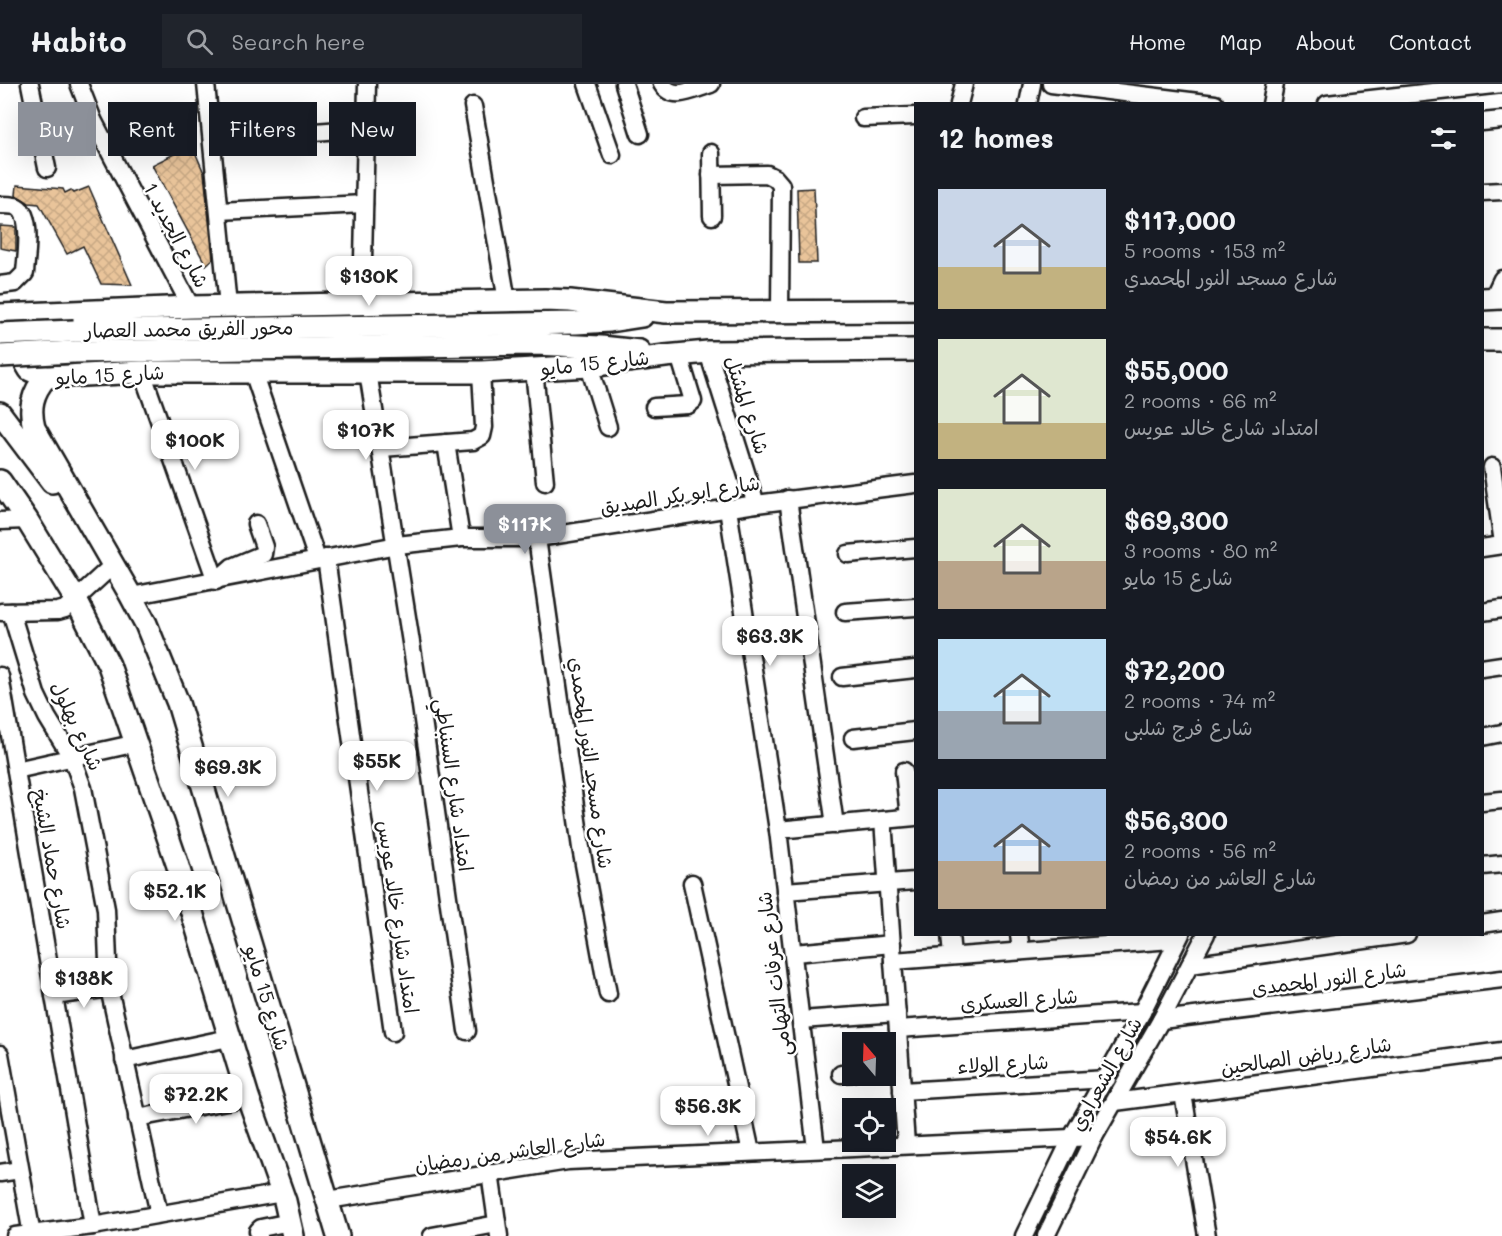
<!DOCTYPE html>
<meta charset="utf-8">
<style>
body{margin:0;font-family:Mali,"Playpen Sans Arabic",sans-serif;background:#20242c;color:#f1f3f6;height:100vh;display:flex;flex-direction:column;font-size:22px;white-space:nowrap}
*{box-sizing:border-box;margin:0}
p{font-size:20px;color:#9ea1a6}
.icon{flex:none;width:33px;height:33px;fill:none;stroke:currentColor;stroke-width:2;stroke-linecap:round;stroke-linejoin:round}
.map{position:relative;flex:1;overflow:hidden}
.side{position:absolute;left:914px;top:18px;width:570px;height:834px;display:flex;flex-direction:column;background:#171b24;border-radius:0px;box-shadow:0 6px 24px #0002}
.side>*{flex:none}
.top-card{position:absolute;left:18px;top:18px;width:570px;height:54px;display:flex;gap:12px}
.needle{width:39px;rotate:341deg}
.buttons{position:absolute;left:842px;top:948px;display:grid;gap:12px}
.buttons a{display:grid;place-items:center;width:54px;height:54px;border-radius:0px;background:#171b24;box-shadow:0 6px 24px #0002;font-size:30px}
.price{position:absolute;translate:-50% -51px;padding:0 14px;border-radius:12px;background:#fff;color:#222;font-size:20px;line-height:39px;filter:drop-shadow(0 2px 3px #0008)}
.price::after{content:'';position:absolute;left:50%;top:36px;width:18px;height:14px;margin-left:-9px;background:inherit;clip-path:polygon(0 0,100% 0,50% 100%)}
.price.current{background:#8c9099;color:#fff}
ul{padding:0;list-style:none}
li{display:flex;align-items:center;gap:18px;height:150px;padding:0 24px}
li span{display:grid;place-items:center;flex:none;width:168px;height:120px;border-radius:0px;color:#555}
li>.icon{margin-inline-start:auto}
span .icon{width:72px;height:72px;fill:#fffc;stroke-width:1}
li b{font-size:26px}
h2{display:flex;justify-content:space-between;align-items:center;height:72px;padding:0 24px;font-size:26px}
.pill{padding:0 21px;border-radius:0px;background:#171b24;box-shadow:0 6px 24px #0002;font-size:21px;line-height:54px}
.pill.current{background:#8c9099;color:#fff}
header{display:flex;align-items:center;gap:36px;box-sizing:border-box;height:84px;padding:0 30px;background:#171b24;border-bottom:2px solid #363941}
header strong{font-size:28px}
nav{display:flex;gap:33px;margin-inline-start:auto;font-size:21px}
.search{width:420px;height:54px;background:#20242c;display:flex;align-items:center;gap:15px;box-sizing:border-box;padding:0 21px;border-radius:0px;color:#9ea1a6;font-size:22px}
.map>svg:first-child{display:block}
.building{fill:url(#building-cross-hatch);stroke:#1c1c1c;stroke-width:1.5}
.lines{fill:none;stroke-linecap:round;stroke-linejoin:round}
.minor-casing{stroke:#1c1c1c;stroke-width:21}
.major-casing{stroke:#1c1c1c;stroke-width:26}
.minor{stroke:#fff;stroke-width:16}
.major{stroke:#fff;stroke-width:21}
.major-bridge-casing{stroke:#1c1c1c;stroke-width:26;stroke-linecap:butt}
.major-bridge{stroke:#fff;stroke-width:21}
.labels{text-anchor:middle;stroke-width:5;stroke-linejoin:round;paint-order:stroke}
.street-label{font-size:20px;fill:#1c1c1c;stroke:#fff}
</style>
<header>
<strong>Habito</strong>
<div class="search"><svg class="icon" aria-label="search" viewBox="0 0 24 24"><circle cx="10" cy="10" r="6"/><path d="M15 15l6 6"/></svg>Search here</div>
<nav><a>Home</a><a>Map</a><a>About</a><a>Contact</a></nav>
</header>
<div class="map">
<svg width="1502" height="1152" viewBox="0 0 1502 1152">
<defs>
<pattern id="building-cross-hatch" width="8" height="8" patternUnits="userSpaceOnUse" patternTransform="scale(1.5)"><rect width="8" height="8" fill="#e9c49a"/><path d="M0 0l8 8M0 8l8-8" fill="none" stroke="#c7a884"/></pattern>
</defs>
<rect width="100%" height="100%" fill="#fff"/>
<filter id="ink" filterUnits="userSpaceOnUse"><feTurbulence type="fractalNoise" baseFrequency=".0167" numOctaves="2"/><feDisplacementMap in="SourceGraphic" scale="12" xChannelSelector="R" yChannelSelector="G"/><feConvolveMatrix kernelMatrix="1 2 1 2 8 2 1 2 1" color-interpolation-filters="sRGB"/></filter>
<g filter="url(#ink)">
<!-- building -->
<g class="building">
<path d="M 192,61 L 204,89 L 213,175 L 206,181 L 152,81 Z"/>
<path d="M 17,101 L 63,105 L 65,109 L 71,106 L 74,109 L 89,103 L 132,201 L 101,200 L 83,162 L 67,170 L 39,120 L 29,119 L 16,111 Z"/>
<path d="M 814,104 L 817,179 L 799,179 L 797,105 Z"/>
<path d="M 0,142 L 16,143 L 16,167 L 0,164 Z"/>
</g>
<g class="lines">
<!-- minor casing -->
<g class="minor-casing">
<g id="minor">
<path d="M 30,0 L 47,84"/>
<path d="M 79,0 L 93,36 L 191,223"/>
<path d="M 206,0 L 228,222"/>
<path d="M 587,0 L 612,71"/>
<path d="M 624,0 L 640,50"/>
<path d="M 662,0 C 673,18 694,5 711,0"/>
<path d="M 1051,0 L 1215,20"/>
<path d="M 959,20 L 964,0"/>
<path d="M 1028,20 L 1032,0"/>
<path d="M 1271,20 L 1275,0"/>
<path d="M 1327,20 L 1502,0"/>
<path d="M 473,22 L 507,217"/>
<path d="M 863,34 L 915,32"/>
<path d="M 1482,38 L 1502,36"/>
<path d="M 39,47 L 93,36"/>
<path d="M 212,56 L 366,44"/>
<path d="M 711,69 L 712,132"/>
<path d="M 711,91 L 767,90 L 775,94 L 781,101 L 780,228"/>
<path d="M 1482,108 L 1502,107"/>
<path d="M 0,121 C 4,121 10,121 15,122 C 34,128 26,173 25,189 L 15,199 L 0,201"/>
<path d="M 219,127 L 364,120"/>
<path d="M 1493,214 L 1502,195"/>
<path d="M 362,220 L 367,0"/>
<path d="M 708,268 L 756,420"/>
<path d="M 589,282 L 608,343"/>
<path d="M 534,285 L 545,398"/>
<path d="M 142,288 L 216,497 L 232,483 L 263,470 L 264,463 L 256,440"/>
<path d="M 253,288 L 317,475"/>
<path d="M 368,288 L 420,615 L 467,947"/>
<path d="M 654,323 L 688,321 L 693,317 L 679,271"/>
<path d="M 446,359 L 461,454"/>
<path d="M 382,364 L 473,357 L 482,352 L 484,343 L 481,288"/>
<path d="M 1492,383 L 1502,452"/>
<path d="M 788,415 L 835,741"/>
<path d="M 728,425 L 778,746 L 816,1065"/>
<path d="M 0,437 L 27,436"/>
<path d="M 537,454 L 581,764 L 608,910"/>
<path d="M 1482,464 L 1502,461"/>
<path d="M 848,470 L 915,464"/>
<path d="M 326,474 L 393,948"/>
<path d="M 131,512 L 397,461 L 461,454 L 537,454 L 756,420 L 915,400"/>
<path d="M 1,528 L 58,527 L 65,525 L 113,481"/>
<path d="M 11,528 L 36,610 L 47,633 L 72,674 L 83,704 L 106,825 L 109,904 L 159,1130"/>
<path d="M 845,528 L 915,523"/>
<path d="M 1482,528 L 1502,525"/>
<path d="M 1482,584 L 1502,581"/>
<path d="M 0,592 L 93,1142"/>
<path d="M 842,593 L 915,585"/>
<path d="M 1482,653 L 1502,649"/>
<path d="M 853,654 L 915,647"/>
<path d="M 16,686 L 137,659"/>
<path d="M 904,687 L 909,733"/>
<path d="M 1482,718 L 1502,716"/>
<path d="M 883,736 L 906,1060"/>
<path d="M 778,746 L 915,733"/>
<path d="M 1482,782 L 1502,780"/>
<path d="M 692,799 L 751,1068"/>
<path d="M 785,807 L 915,797"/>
<path d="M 1482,840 L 1502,837"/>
<path d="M 950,850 L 952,872"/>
<path d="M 1019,850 L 1021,867"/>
<path d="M 794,869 L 892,860"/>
<path d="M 893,877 L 1172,856"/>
<path d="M 1190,881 L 1407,850"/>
<path d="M 54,912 L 109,904"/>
<path d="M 801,936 L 897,929"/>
<path d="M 1161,936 L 1502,895"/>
<path d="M 898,945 L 1142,928"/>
<path d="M 0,970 L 32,1151"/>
<path d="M 124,976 L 229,954"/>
<path d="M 885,985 L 901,984"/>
<path d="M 841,990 L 852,989"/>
<path d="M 902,1007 L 1107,995"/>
<path d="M 1183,1010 L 1207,1152"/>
<path d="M 1115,1018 L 1502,967"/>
<path d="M 137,1034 L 248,1013"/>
<path d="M 0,1089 L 20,1086"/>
<path d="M 490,1089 L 499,1152"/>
<path d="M 328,1116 L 568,1077 L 1094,1053"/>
<path d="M 15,1152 L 93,1142 L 282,1109"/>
<path d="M 259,1152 L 258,1147 L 261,1144 L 290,1138"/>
<path d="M 432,1152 L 497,1140"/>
<path d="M 1024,1152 L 1072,1053 L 1142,928 L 1181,850"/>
<path d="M 1046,1152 L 1094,1053 L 1161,936 L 1206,850"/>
</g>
</g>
<!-- major casing -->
<g class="major-casing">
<g id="major">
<path d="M 1482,215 L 1502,214"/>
<path d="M 43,230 L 28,239 L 23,246 L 19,263 L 21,271 L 30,286 L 46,293 L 142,288 L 481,288 L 589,282 L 665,272 L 708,268 L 915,266"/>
<path d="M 0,231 L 191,223 L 545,216 L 570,217 L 666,228 L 915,227"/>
<path d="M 74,247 L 576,239 L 610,237 L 642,232"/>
<path d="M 1482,256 L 1502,256"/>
<path d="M 73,268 L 535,260 L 601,263 L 639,267"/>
<path d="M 46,293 C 32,309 29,324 34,344 L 131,512 L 146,540 L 178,619 L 338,1152"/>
<path d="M 0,329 L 52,398"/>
<path d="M 0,397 L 27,436 L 76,516 L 109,581 L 177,779 L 248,1013 L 285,1117 L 293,1152"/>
</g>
</g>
<!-- minor -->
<use href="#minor" class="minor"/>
<!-- major -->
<use href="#major" class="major"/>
<!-- major-bridge casing -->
<g class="major-bridge-casing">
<g id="major-bridge">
<path d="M 0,250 L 74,247"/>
<path d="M 0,272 L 73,268"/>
</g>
</g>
<!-- major-bridge -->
<use href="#major-bridge" class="major-bridge"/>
</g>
</g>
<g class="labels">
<!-- street labels -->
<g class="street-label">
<text transform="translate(176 151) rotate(62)" y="7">شارع الجديد 1</text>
<text transform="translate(189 245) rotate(-1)" y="7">محور الفريق محمد العصار</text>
<text transform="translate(595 279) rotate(-6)" y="7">شارع 15 مايو</text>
<text transform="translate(110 291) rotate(-3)" y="7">شارع 15 مايو</text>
<text transform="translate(747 321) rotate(72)" y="7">شارع المشتل</text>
<text transform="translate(680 411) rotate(-9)" y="7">شارع ابو بكر الصديق</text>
<text transform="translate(77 642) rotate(65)" y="7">شارع بهلول</text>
<text transform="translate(591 679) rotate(82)" y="7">شارع مسجد النور المحمدي</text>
<text transform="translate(454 701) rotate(82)" y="7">امتداد شارع السنباطي</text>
<text transform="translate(52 775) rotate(80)" y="7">شارع حماد الشيخ</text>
<text transform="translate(398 833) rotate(82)" y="7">امتداد شارع خالد عويس</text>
<text transform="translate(774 890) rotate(-97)" y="7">شارع عرفات التهامى</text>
<text transform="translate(1329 895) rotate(-7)" y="7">شارع النور المحمدى</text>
<text transform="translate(267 914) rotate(73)" y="7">شارع 15 مايو</text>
<text transform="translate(1019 916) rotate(-4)" y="7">شارع العسكرى</text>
<text transform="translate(1306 972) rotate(-8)" y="7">شارع رياض الصالحين</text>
<text transform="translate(1003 980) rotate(-3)" y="7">شارع الولاء</text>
<text transform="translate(1106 990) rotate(-61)" y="7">شارع الشعراوي</text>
<text transform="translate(510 1068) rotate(-8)" y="7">شارع العاشر من رمضان</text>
</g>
</g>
</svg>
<div class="buttons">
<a><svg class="needle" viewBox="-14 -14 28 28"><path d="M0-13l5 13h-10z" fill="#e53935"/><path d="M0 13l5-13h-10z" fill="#9ea1a6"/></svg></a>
<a><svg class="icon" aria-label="locate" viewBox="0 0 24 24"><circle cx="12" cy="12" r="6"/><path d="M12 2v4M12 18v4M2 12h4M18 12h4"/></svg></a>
<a><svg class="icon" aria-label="layers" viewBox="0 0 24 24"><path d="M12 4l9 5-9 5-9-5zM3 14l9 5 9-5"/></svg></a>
</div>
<b class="price" style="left:369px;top:223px">$130K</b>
<b class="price" style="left:366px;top:377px">$107K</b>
<b class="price" style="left:195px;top:387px">$100K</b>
<b class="price current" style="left:525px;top:471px">$117K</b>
<b class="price" style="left:770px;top:583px">$63.3K</b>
<b class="price" style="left:377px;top:708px">$55K</b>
<b class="price" style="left:228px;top:714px">$69.3K</b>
<b class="price" style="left:175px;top:838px">$52.1K</b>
<b class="price" style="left:84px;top:925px">$138K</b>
<b class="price" style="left:196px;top:1041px">$72.2K</b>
<b class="price" style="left:708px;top:1053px">$56.3K</b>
<b class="price" style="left:1178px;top:1084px">$54.6K</b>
<div class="top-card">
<a class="pill current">Buy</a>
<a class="pill">Rent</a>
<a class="pill">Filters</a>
<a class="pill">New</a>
</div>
<section class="side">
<h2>12 homes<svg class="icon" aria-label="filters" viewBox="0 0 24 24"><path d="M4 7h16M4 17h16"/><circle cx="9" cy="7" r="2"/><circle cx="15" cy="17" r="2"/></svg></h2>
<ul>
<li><span style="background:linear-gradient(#c9d6e8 65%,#c2b280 0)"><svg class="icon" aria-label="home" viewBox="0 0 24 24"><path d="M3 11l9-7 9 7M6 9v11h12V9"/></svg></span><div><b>$117,000</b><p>5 rooms · 153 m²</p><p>شارع مسجد النور المحمدي</p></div></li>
<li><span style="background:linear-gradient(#dfe7d0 70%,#c2b280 0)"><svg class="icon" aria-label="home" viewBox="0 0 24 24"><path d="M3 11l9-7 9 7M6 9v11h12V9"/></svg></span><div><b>$55,000</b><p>2 rooms · 66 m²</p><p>امتداد شارع خالد عويس</p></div></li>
<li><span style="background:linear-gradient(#dfe7d0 60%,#b9a48a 0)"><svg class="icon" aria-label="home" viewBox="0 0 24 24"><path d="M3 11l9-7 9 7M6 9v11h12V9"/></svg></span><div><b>$69,300</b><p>3 rooms · 80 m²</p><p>شارع 15 مايو</p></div></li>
<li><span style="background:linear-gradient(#bfe0f5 60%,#9aa5b1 0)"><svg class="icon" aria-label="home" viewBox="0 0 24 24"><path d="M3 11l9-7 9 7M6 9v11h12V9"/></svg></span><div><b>$72,200</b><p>2 rooms · 74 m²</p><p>شارع فرج شلبى</p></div></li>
<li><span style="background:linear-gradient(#a9c7e8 60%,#b9a48a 0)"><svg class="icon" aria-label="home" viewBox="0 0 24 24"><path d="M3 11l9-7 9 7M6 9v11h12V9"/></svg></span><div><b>$56,300</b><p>2 rooms · 56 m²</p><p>شارع العاشر من رمضان</p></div></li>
</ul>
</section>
</div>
